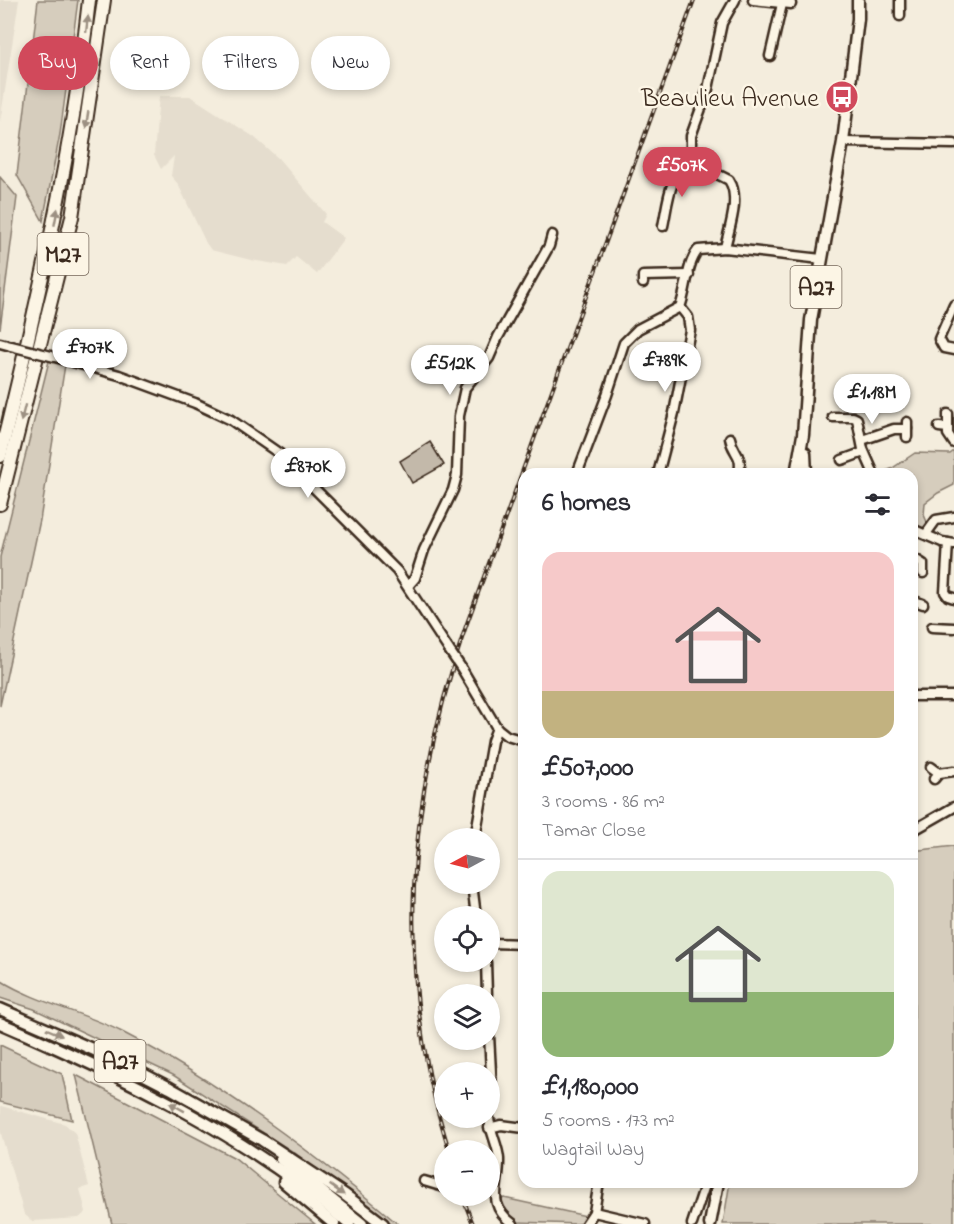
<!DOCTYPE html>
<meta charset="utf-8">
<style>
body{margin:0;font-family:"Indie Flower",sans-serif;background:#f7f7f7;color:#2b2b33;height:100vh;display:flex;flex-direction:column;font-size:22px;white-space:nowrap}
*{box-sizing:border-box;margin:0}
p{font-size:20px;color:#7c7c81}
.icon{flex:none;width:33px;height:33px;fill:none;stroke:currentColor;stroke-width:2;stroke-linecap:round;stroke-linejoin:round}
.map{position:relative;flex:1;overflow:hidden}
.panel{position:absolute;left:518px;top:468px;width:400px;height:720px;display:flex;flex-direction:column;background:#fff;border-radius:18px;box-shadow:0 3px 9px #0003}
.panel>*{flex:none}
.top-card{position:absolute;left:18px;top:36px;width:410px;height:54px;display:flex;gap:12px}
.needle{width:39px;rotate:263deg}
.buttons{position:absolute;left:434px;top:828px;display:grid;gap:12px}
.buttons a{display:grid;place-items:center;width:66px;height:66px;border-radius:50%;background:#fff;box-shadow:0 3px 9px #0003;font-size:30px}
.price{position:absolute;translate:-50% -51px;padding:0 14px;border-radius:21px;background:#fff;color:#222;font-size:20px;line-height:39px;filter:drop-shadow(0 2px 3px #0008)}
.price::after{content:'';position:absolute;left:50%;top:36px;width:18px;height:14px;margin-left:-9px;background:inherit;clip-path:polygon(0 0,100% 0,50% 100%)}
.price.current{background:#d1495b;color:#fff}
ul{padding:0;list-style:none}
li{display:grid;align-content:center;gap:12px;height:318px;padding:0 24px}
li+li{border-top:2px solid #e1e1e2}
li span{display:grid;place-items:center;height:186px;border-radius:18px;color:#555}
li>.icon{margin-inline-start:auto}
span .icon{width:108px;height:108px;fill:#fffc;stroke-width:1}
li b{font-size:26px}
h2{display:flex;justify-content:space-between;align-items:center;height:72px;padding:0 24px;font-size:26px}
.tag{padding:0 21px;border-radius:27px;background:#fff;box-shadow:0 3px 9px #0003;font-size:21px;line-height:54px}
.tag.current{background:#d1495b;color:#fff}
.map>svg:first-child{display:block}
.built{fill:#e5ddce}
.green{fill:#d6cdbd;stroke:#887c6e;stroke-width:1.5}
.building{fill:#c3b9aa;stroke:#3b2a1e;stroke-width:1.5}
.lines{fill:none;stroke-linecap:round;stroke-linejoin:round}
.minor-casing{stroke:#3b2a1e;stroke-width:13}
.major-casing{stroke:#3b2a1e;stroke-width:15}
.highway-casing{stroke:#3b2a1e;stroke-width:16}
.minor{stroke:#fcf5e5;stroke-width:8}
.major{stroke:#fcf5e5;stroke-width:10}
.highway{stroke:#fcf5e5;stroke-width:12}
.rail-casing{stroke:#3b2a1e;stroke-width:4}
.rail{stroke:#fcf5e5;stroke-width:1.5;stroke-dasharray:4.5;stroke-linecap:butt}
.minor-bridge-casing{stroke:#3b2a1e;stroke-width:13;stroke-linecap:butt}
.minor-bridge{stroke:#fcf5e5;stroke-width:8}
.oneway{fill:#9c9082}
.labels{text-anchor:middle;stroke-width:5;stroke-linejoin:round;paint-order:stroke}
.shield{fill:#fcf5e5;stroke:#75675a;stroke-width:1.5}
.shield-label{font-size:24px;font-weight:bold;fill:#3b2a1e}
.poi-label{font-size:26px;fill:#3b2a1e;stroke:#fcf5e5;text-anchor:end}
</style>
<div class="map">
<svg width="954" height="1224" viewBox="0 0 954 1224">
<rect width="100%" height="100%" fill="#f4eddd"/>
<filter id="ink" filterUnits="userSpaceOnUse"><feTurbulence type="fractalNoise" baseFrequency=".0167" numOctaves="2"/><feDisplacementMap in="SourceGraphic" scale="12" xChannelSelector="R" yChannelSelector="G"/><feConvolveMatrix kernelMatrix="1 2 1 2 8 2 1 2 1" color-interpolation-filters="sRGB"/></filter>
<g filter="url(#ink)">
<!-- built -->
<g class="built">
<path d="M 0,0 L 19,0 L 0,122 Z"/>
<path d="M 159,96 L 190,96 L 254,137 L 278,158 L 326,214 L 322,222 L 344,238 L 317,274 L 296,257 L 287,266 L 251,260 L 211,250 L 206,243 L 178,184 L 171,176 L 174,156 L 161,169 L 154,155 Z"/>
<path d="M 1,1106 L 65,1124 L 75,1133 L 89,1186 L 80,1189 L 86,1212 L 79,1218 L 32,1221 L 24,1214 L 0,1130 Z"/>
</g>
<!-- green -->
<g class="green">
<path d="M 38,0 L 78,0 L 60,134 L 43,221 L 17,175 Z"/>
<path d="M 0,177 L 17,197 L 0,329 Z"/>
<path d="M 49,361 L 65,365 L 40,520 L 0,706 L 0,557 Z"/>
<path d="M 954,451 L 954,485 L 938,493 L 925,503 L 924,515 L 928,524 L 923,528 L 912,525 L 912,474 L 877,474 L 891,469 L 915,453 L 950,454 Z"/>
<path d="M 954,846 L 954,1224 L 723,1224 L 730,1182 L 912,1182 L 912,1018 L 914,1018 L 912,851 Z"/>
<path d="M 0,980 C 37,1003 83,1012 122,1032 C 221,1083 313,1152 398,1224 L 390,1224 L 295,1153 L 173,1075 L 34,1009 L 0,998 Z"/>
<path d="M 0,1045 L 62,1074 L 72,1120 L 0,1102 Z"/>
<path d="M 76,1075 L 235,1158 L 315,1224 L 112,1224 Z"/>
<path d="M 504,1198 L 586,1216 L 580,1224 L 514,1222 L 502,1210 L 500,1200 Z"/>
</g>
<!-- building -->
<path class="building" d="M 430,442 L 444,465 L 412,483 L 400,461 Z"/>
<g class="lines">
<!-- minor casing -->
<g class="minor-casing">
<g id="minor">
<path d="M 753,0 L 791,4"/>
<path d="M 900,16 L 900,0"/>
<path d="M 770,56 L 782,4"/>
<path d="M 843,142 L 954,144"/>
<path d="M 663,226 C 668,203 669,173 691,161"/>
<path d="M 725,248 C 729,228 741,198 729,180 L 691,161 L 691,136 L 708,89 L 722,23 L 735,0"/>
<path d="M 643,283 L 643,276 L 689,275"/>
<path d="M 954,305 L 939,339 L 944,348 L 954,350"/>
<path d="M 0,343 L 11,346"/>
<path d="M 55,357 L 119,375 L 195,403 L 231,420 L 280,454 L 397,571 L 449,650"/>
<path d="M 948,414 L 948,434 L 954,443"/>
<path d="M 833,417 L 853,417 L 857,419 L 863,449 L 874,474"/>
<path d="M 939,427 L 948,428"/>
<path d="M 907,437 L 907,422"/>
<path d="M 730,438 C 733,455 743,453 739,474"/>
<path d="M 862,440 L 894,429 L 907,429"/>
<path d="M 842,460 L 864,452"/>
<path d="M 577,474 L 607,395 L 624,343 L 638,329 L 680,307 C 687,290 686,265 698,250 L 725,248 L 821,259"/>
<path d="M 658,474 L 674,413 L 690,330 L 688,317 L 680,307"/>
<path d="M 912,529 L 942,542 L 954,544"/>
<path d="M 926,534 L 936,520 L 954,517"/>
<path d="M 948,543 L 945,592 L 948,596 L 954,598"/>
<path d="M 912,557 L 923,564 L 923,573"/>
<path d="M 408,586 L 415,578 L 424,550 L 453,490 L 457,475 L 459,416 L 465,388 L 489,358 L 498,337 L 549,246 L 552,235"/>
<path d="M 912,600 L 923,604"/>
<path d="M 932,627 L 954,628"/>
<path d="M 462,669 L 497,728 L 507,736 L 524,741"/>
<path d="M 912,696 L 954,696"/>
<path d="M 931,767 L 939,773 L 934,779"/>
<path d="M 939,773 L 954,771"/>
<path d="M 912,831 L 954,807"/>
<path d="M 475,838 L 492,741 L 497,728"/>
<path d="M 472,884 L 476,916"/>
<path d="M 489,943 L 524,944"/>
<path d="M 486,962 L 487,994"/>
<path d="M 489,1035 L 492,1091 L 489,1114"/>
<path d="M 489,1118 C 490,1132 498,1145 499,1159 C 500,1187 485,1203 513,1224"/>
<path d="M 489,1128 L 501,1125 L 524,1128"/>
<path d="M 424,1181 L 444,1187"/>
<path d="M 594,1212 L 645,1224"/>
<path d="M 586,1224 L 594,1212 L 599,1182"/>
<path d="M 692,1224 L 706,1182"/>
</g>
</g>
<!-- major casing -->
<g class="major-casing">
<g id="major">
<path d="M 805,453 L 806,474"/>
<path d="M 796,474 L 803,435 L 811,320 L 843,142 L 858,19 L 858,0"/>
<path d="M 0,1009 L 108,1056 L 170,1088 L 262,1140 L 345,1195 L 383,1224"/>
<path d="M 0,1023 C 123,1076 247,1135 349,1224"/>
<path d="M 281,1159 L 362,1224"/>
<path d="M 284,1182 L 334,1224"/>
<path d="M 710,1224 L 718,1182"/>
</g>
</g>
<!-- highway casing -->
<g class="highway-casing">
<g id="highway">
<path d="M 0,456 C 37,305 72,155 89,0"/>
<path d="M 0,504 L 72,217 L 104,0"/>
</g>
</g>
<!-- minor -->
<use href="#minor" class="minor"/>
<!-- major -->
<use href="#major" class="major"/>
<!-- highway -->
<use href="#highway" class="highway"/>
<!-- rail casing -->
<g class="rail-casing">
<g id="rail">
<path d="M 449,1150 C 393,973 406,801 466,626 L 694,0"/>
<path d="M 462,1196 L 473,1224"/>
</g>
</g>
<!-- rail -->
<use href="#rail" class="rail"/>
<!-- minor-bridge casing -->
<g class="minor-bridge-casing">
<g id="minor-bridge">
<path d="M 11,346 L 55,357"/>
<path d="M 449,650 L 462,669"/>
</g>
</g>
<!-- minor-bridge -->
<use href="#minor-bridge" class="minor-bridge"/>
</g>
<!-- one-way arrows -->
<defs><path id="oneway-solid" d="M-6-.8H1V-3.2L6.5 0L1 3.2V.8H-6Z" transform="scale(1.5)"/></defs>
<g class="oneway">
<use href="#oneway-solid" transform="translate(87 24) rotate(-84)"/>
<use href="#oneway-solid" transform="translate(87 120) rotate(99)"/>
<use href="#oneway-solid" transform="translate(56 217) rotate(-79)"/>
<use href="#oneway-solid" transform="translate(23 413) rotate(104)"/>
<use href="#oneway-solid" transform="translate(54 1032) rotate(23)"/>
<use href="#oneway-solid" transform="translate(177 1107) rotate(-151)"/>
<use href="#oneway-solid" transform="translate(337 1190) rotate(35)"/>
</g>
</g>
<!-- icons -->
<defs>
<g id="bus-disc" transform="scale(1.725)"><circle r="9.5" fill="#d1495b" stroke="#fcf5e5"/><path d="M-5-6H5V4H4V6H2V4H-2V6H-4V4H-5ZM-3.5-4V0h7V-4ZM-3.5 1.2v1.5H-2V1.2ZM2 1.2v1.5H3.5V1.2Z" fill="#fff"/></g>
</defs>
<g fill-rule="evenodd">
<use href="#bus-disc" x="842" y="97"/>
</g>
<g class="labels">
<!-- shield labels -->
<g class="shield">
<rect x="37.5" y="233" width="51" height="42" rx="4.5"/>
<rect x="790.5" y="266" width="51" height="42" rx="4.5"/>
<rect x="94.5" y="1040" width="51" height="42" rx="4.5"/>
</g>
<g class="shield-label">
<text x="63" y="262">M27</text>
<text x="816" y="295">A27</text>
<text x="120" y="1069">A27</text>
</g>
<!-- poi labels -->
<g class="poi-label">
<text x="819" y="106">Beaulieu Avenue</text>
</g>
</g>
</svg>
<div class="buttons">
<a><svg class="needle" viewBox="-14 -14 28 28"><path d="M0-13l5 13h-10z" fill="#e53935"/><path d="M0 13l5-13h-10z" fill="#7c7c81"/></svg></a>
<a><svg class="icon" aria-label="locate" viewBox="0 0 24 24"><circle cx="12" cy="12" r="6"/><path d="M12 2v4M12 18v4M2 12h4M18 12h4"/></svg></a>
<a><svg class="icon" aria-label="layers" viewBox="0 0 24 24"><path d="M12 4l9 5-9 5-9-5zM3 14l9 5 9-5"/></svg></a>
<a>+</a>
<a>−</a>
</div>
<b class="price current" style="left:682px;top:198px">£507K</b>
<b class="price" style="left:90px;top:380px">£707K</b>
<b class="price" style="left:665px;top:393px">£789K</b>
<b class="price" style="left:450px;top:396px">£512K</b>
<b class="price" style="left:872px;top:425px">£1.18M</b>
<b class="price" style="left:308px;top:499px">£870K</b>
<div class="top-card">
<a class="tag current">Buy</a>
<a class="tag">Rent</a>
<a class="tag">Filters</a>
<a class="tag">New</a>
</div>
<section class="panel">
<h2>6 homes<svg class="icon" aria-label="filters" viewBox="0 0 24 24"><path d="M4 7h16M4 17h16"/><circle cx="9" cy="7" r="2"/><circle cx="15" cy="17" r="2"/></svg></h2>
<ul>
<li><span style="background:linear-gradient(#f6c9c9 75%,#c2b280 0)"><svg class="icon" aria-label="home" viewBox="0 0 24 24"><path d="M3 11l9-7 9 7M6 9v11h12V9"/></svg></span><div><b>£507,000</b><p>3 rooms · 86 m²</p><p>Tamar Close</p></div></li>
<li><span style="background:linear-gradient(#dfe7d0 65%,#8fb573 0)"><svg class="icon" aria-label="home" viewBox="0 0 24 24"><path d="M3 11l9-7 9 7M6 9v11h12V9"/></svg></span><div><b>£1,180,000</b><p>5 rooms · 173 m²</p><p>Wagtail Way</p></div></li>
</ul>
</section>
</div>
